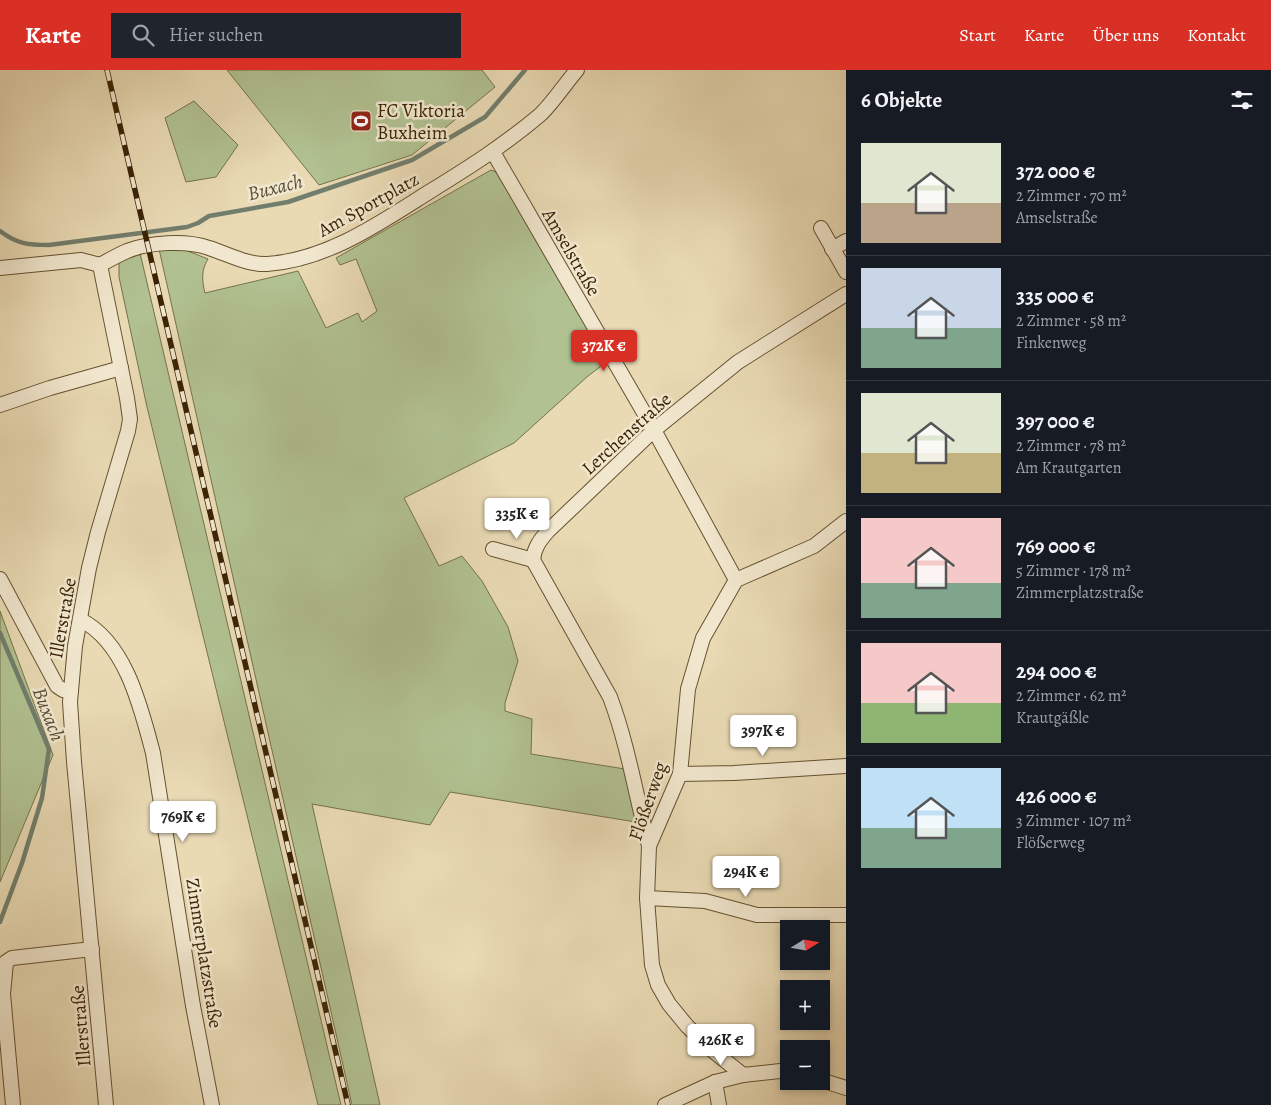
<!DOCTYPE html>
<html lang="de">
<meta charset="utf-8">
<style>
body{margin:0;font-family:Alegreya,serif;background:#20242c;color:#f1f3f6;height:100vh;display:flex;flex-direction:column;font-size:19px;white-space:nowrap}
*{box-sizing:border-box;margin:0}
p{font-size:16px;color:#9ea1a6}
.icon{flex:none;width:28px;height:28px;fill:none;stroke:currentColor;stroke-width:2;stroke-linecap:round;stroke-linejoin:round}
.map{position:relative;flex:1;overflow:hidden}
.panel{display:flex;flex-direction:column;background:#171b24;width:425px}
.panel>*{flex:none}
.needle{width:32px;rotate:79deg}
.tools{position:absolute;left:780px;top:850px;display:grid;gap:10px}
.tools a{display:grid;place-items:center;width:50px;height:50px;border-radius:0px;background:#171b24;box-shadow:0 2px 8px #0003;font-size:25px}
.price{position:absolute;translate:-50% -42px;padding:0 11px;border-radius:5px;background:#fff;color:#222;font-size:16px;line-height:32px;filter:drop-shadow(0 1px 2px #0008)}
.price::after{content:'';position:absolute;left:50%;top:30px;width:15px;height:11px;margin-left:-8px;background:inherit;clip-path:polygon(0 0,100% 0,50% 100%)}
.price.current{background:#d93025;color:#fff}
ul{padding:0;list-style:none}
li{display:flex;align-items:center;gap:15px;height:125px;padding:0 15px}
li+li{border-top:1px solid #363941}
li span{display:grid;place-items:center;flex:none;width:140px;height:100px;border-radius:0px;color:#555}
li>.icon{margin-inline-start:auto}
span .icon{width:60px;height:60px;fill:#fffc;stroke-width:1}
li b{font-size:21px}
h2{display:flex;justify-content:space-between;align-items:center;height:60px;padding:0 15px;font-size:21px}
header{display:flex;align-items:center;gap:30px;box-sizing:border-box;height:70px;padding:0 25px;background:#d93025;color:#fff}
header strong{font-size:24px}
nav{display:flex;gap:28px;margin-inline-start:auto;font-size:18px}
.search{width:350px;height:45px;background:#20242c;display:flex;align-items:center;gap:12px;box-sizing:border-box;padding:0 18px;border-radius:0px;color:#9ea1a6;font-size:19px}
main{display:flex;flex:1;min-height:0}
.map>svg:first-child{display:block}
.green{fill:#b1c191;stroke:#76724a}
.lines{fill:none;stroke-linecap:round;stroke-linejoin:round}
.stream{stroke:#727e6d;stroke-width:4.5}
.minor-casing{stroke:#665130;stroke-width:16}
.minor{stroke:#f1e7ce;stroke-width:14}
.rail-casing{stroke:#3a2304;stroke-width:5.5}
.rail{stroke:#f1e7ce;stroke-width:4;stroke-dasharray:11;stroke-linecap:butt}
.labels{text-anchor:middle;stroke-width:5;stroke-linejoin:round;paint-order:stroke}
.poi-label{font-size:19px;fill:#3a2304;stroke:#f1e7ce;text-anchor:start}
.street-label{font-size:19px;fill:#3a2304;stroke:#f1e7ce}
.water-label{font-size:20px;font-style:italic;fill:#565039;stroke:#f1e7ce}
</style>
<header>
<strong>Karte</strong>
<div class="search"><svg class="icon" aria-label="search" viewBox="0 0 24 24"><circle cx="10" cy="10" r="6"/><path d="M15 15l6 6"/></svg>Hier suchen</div>
<nav><a>Start</a><a>Karte</a><a>Über uns</a><a>Kontakt</a></nav>
</header>
<main>
<div class="map">
<svg width="846" height="1035" viewBox="0 0 846 1035">
<rect width="100%" height="100%" fill="#e9dab4"/>
<filter id="stains"><feTurbulence type="fractalNoise" baseFrequency=".004" numOctaves="4"/><feColorMatrix values="0 0 0 0 .2 0 0 0 0 .09 0 0 0 0 .02 0 0 0 .5 -.17"/></filter>
<radialGradient id="worn" r=".72"><stop offset=".6" stop-color="#630" stop-opacity="0"/><stop offset="1" stop-color="#630" stop-opacity=".3"/></radialGradient>
<!-- green -->
<g class="green">
<path d="M 227,0 L 482,0 L 495,17 L 412,85 L 319,115 Z"/>
<path d="M 194,31 L 238,75 L 216,107 L 186,112 L 165,48 Z"/>
<path d="M 491,100 L 496,102 L 503,111 L 608,291 L 588,306 L 514,373 L 404,428 L 439,496 L 462,486 L 482,511 L 508,557 L 518,591 L 505,633 L 505,641 L 532,649 L 531,684 L 625,699 L 636,752 L 450,722 L 430,755 L 312,734 L 380,1035 L 352,1035 L 159,179 L 180,178 L 208,189 C 201,200 202,211 205,223 L 298,201 L 326,258 L 358,243 L 362,252 L 377,241 L 356,189 L 340,195 L 336,188 Z"/>
<path d="M 140,183 L 341,1035 L 318,1035 L 147,337 L 119,207 L 119,190 Z"/>
<path d="M 0,541 L 53,685 L 0,812 Z"/>
</g>
<g class="lines">
<!-- stream -->
<g class="stream">
<path d="M 0,161 C 17,174 28,175 49,175 L 187,157 L 198,153 L 209,146 L 288,132 L 412,90 L 485,47 L 525,0"/>
<path d="M 0,563 L 49,679 L 42,728 L 22,793 L 0,852"/>
</g>
<!-- minor casing -->
<g class="minor-casing">
<g id="minor">
<path d="M 493,82 L 654,360 L 736,510"/>
<path d="M 821,158 L 846,202"/>
<path d="M 832,179 L 846,171"/>
<path d="M 100,195 L 127,328 L 130,349 L 128,361 L 98,462 L 89,498 L 75,576 L 70,632 L 74,692 L 106,1035"/>
<path d="M 0,198 L 81,190 L 100,195 C 109,190 118,185 127,181 C 149,172 187,170 209,178 C 228,184 247,195 267,194 C 327,190 380,153 429,122 C 468,98 506,74 541,44 C 554,31 565,14 577,0"/>
<path d="M 0,335 L 50,318 L 121,298"/>
<path d="M 493,479 L 533,490"/>
<path d="M 0,509 L 57,616 L 63,620 L 71,621"/>
<path d="M 81,550 C 126,573 141,638 153,683 L 193,936 L 212,1035"/>
<path d="M 680,704 L 734,703 L 846,696"/>
<path d="M 649,776 C 636,726 628,675 610,627 L 533,490 C 534,478 540,470 548,461 L 654,360 L 738,292 L 846,224"/>
<path d="M 647,828 L 705,831 L 757,845 L 846,845"/>
<path d="M 743,1005 L 712,980 L 687,956 L 669,934 L 658,915 L 652,895 L 647,828 L 649,776 L 680,704 L 688,619 L 703,568 L 736,510 L 814,476 L 846,451"/>
<path d="M 821,1010 L 846,1018"/>
<path d="M 715,1012 L 719,1035"/>
<path d="M 13,1035 L 3,924 L 6,892 L 12,888 L 92,879"/>
<path d="M 665,1035 L 715,1012 L 743,1005 L 789,1000"/>
</g>
</g>
<!-- minor -->
<use href="#minor" class="minor"/>
<!-- rail casing -->
<g class="rail-casing">
<path id="rail" d="M 107,0 L 348,1035"/>
</g>
<!-- rail -->
<use href="#rail" class="rail"/>
</g>
<!-- icons -->
<defs>
<g id="stadium-square" transform="scale(1.125)"><rect x="-9" y="-9" width="18" height="18" rx="4" fill="#8f2418" stroke="#f1e7ce"/><path d="M0-5a6.5 5 0 1 0 0 10a6.5 5 0 1 0 0-10ZM-3.5-1.8h7v3.6h-7Z" fill="#fff"/></g>
</defs>
<g fill-rule="evenodd">
<use href="#stadium-square" x="361" y="51"/>
</g>
<g class="labels">
<!-- poi labels -->
<g class="poi-label">
<text x="377" y="47">FC Viktoria<tspan x="377" dy="22">Buxheim</tspan></text>
</g>
<!-- street labels -->
<g class="street-label">
<text transform="translate(368 134) rotate(-29)" y="7">Am Sportplatz</text>
<text transform="translate(572 182) rotate(60)" y="7">Amselstraße</text>
<text transform="translate(626 363) rotate(-42)" y="7">Lerchenstraße</text>
<text transform="translate(62 548) rotate(-80)" y="7">Illerstraße</text>
<text transform="translate(647 731) rotate(-71)" y="7">Flößerweg</text>
<text transform="translate(205 883) rotate(81)" y="7">Zimmerplatzstraße</text>
<text transform="translate(80 956) rotate(-95)" y="7">Illerstraße</text>
</g>
<!-- water labels -->
<g class="water-label">
<text transform="translate(275 117) rotate(-14)" y="7">Buxach</text>
<text transform="translate(49 644) rotate(69)" y="7">Buxach</text>
</g>
</g>
<rect width="100%" height="100%" filter="url(#stains)"/>
<rect width="100%" height="100%" fill="url(#worn)"/>
</svg>
<div class="tools">
<a><svg class="needle" viewBox="-14 -14 28 28"><path d="M0-13l5 13h-10z" fill="#e53935"/><path d="M0 13l5-13h-10z" fill="#9ea1a6"/></svg></a>
<a>+</a>
<a>−</a>
</div>
<b class="price current" style="left:604px;top:302px">372K €</b>
<b class="price" style="left:517px;top:470px">335K €</b>
<b class="price" style="left:763px;top:687px">397K €</b>
<b class="price" style="left:183px;top:773px">769K €</b>
<b class="price" style="left:746px;top:828px">294K €</b>
<b class="price" style="left:721px;top:996px">426K €</b>
</div>
<section class="panel">
<h2>6 Objekte<svg class="icon" aria-label="filters" viewBox="0 0 24 24"><path d="M4 7h16M4 17h16"/><circle cx="9" cy="7" r="2"/><circle cx="15" cy="17" r="2"/></svg></h2>
<ul>
<li><span style="background:linear-gradient(#dfe7d0 60%,#b9a48a 0)"><svg class="icon" aria-label="home" viewBox="0 0 24 24"><path d="M3 11l9-7 9 7M6 9v11h12V9"/></svg></span><div><b>372 000 €</b><p>2 Zimmer · 70 m²</p><p>Amselstraße</p></div></li>
<li><span style="background:linear-gradient(#c9d6e8 60%,#7fa58c 0)"><svg class="icon" aria-label="home" viewBox="0 0 24 24"><path d="M3 11l9-7 9 7M6 9v11h12V9"/></svg></span><div><b>335 000 €</b><p>2 Zimmer · 58 m²</p><p>Finkenweg</p></div></li>
<li><span style="background:linear-gradient(#dfe7d0 60%,#c2b280 0)"><svg class="icon" aria-label="home" viewBox="0 0 24 24"><path d="M3 11l9-7 9 7M6 9v11h12V9"/></svg></span><div><b>397 000 €</b><p>2 Zimmer · 78 m²</p><p>Am Krautgarten</p></div></li>
<li><span style="background:linear-gradient(#f6c9c9 65%,#7fa58c 0)"><svg class="icon" aria-label="home" viewBox="0 0 24 24"><path d="M3 11l9-7 9 7M6 9v11h12V9"/></svg></span><div><b>769 000 €</b><p>5 Zimmer · 178 m²</p><p>Zimmerplatzstraße</p></div></li>
<li><span style="background:linear-gradient(#f6c9c9 60%,#8fb573 0)"><svg class="icon" aria-label="home" viewBox="0 0 24 24"><path d="M3 11l9-7 9 7M6 9v11h12V9"/></svg></span><div><b>294 000 €</b><p>2 Zimmer · 62 m²</p><p>Krautgäßle</p></div></li>
<li><span style="background:linear-gradient(#bfe0f5 60%,#7fa58c 0)"><svg class="icon" aria-label="home" viewBox="0 0 24 24"><path d="M3 11l9-7 9 7M6 9v11h12V9"/></svg></span><div><b>426 000 €</b><p>3 Zimmer · 107 m²</p><p>Flößerweg</p></div></li>
</ul>
</section>
</main>
